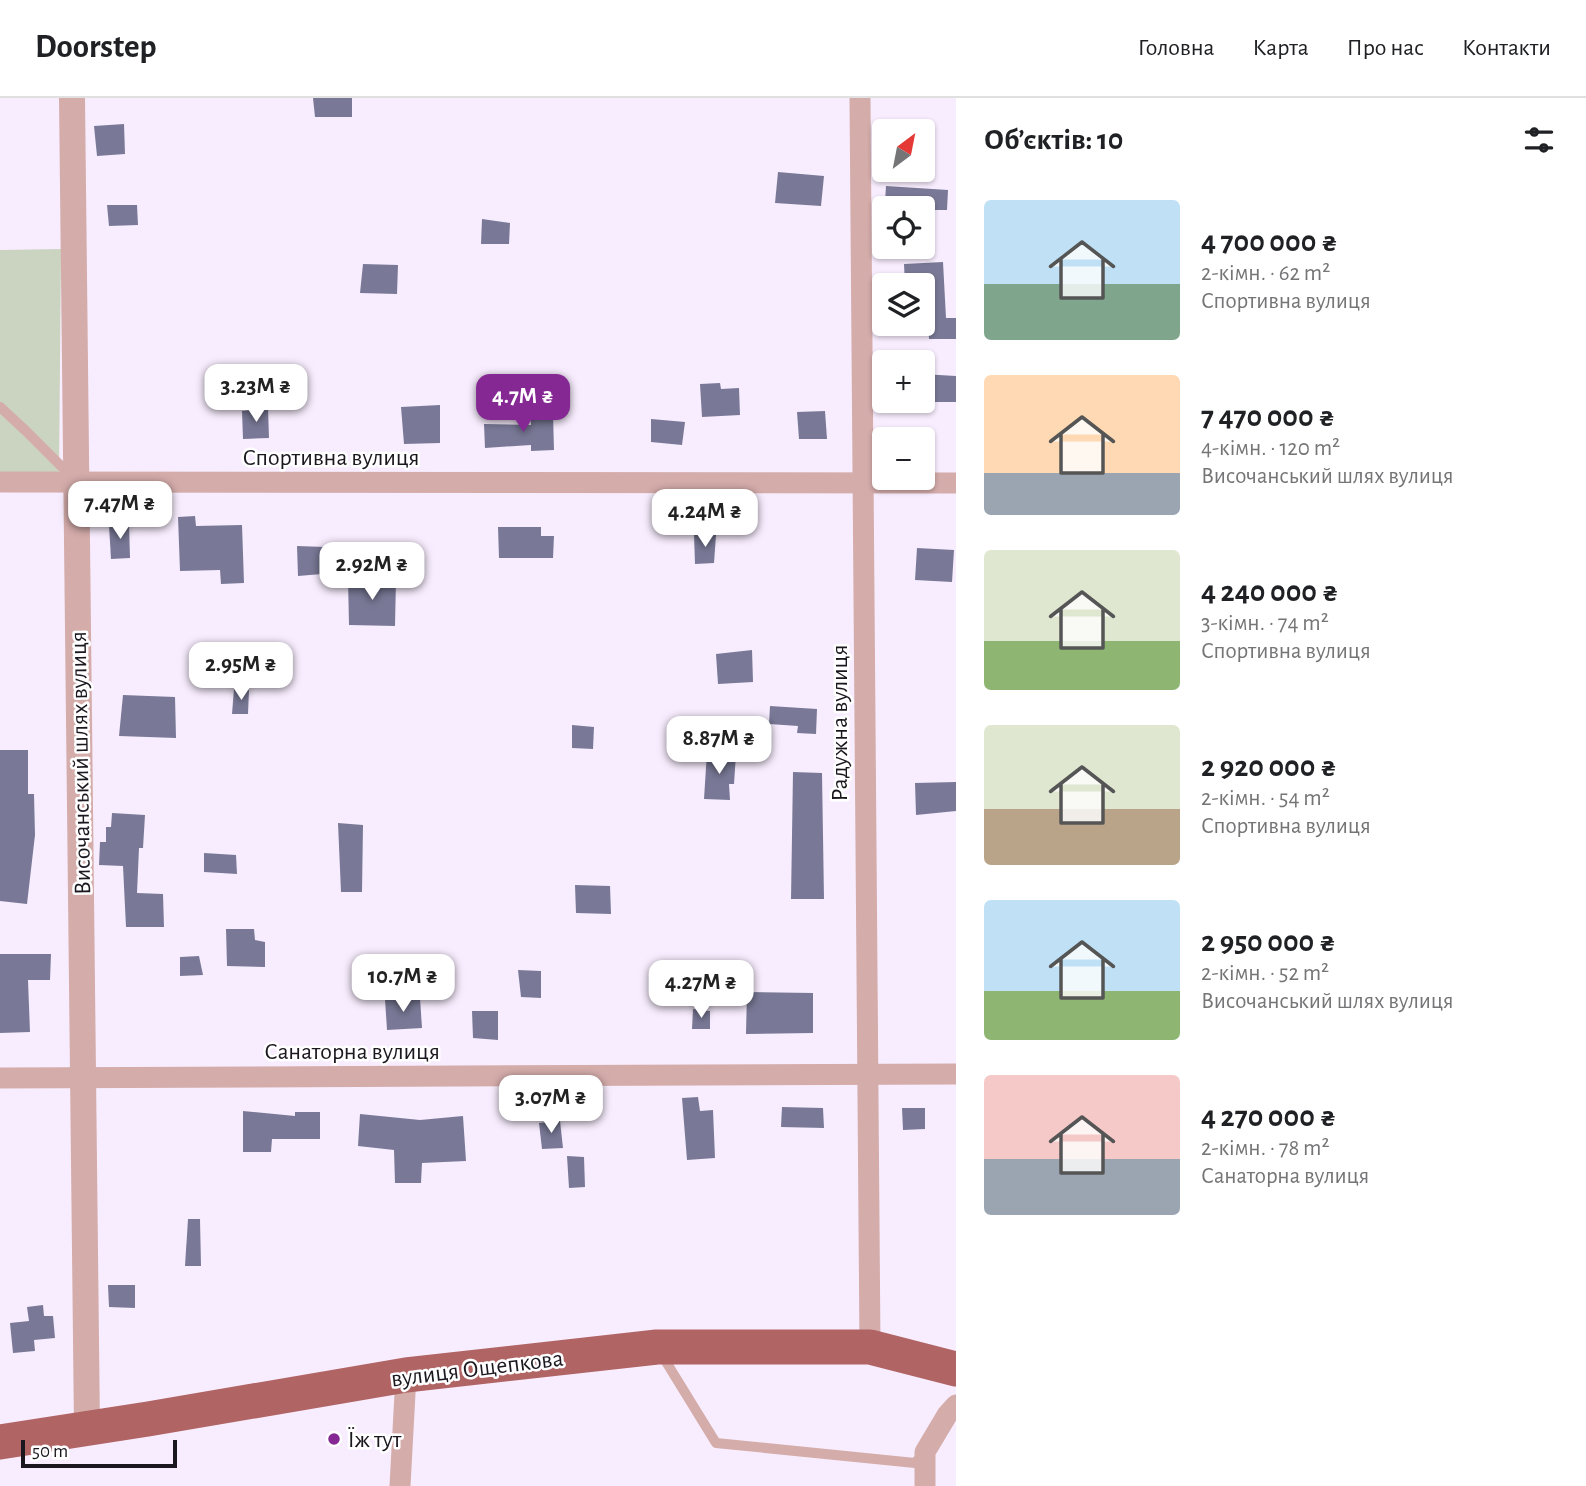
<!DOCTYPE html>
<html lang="uk">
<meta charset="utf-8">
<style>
body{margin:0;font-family:"Alegreya Sans",sans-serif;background:#f6f6f6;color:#202124;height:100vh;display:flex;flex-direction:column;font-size:26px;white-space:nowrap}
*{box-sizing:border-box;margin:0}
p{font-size:23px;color:#757577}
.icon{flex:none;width:38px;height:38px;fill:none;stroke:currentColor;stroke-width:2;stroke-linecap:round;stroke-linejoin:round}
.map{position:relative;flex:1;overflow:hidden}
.details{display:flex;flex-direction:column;background:#fff;width:630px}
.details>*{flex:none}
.needle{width:46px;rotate:32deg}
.tools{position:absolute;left:872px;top:21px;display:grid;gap:14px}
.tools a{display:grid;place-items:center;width:63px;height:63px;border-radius:7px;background:#fff;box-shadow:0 2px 5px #0004;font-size:35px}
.scale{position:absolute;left:21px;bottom:18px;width:156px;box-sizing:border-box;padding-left:7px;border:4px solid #1b171e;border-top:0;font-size:19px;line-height:24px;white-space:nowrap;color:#1b171e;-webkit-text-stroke:5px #fff;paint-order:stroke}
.price{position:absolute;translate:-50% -60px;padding:0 16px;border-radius:14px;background:#fff;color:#222;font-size:23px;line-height:46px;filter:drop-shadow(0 2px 4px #0008)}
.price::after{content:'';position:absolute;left:50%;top:42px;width:21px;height:16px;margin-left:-10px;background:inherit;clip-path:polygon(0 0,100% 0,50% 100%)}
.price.selected{background:#852893;color:#fff}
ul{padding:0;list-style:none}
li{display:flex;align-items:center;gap:21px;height:175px;padding:0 28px}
li span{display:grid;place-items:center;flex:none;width:196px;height:140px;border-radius:7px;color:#555}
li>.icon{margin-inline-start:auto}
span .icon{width:84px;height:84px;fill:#fffc;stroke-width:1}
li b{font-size:30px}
h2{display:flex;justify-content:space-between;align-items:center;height:84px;padding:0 28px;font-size:30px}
header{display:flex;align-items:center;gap:42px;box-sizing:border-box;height:98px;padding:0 35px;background:#fff;border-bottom:2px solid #e0e0e0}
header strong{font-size:33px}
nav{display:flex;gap:38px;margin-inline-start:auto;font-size:24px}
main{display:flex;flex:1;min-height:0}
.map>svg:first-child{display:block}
.green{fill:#cbd4c0}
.building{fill:#797997}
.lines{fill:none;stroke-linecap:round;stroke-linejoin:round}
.service{stroke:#d4acaa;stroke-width:10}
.minor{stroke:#d4acaa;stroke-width:21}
.tertiary{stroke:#d4acaa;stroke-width:26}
.trunk{stroke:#b06464;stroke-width:35}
.poi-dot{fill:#852893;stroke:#fff;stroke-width:2.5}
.labels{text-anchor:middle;stroke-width:5;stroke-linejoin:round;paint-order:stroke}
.street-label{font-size:24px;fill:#1b171e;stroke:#fff}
.poi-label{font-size:24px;fill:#1b171e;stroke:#fff;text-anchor:start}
</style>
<header>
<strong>Doorstep</strong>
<nav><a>Головна</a><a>Карта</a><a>Про нас</a><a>Контакти</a></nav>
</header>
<main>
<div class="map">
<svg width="956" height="1388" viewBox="0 0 956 1388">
<rect width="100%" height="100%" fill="#f8edfe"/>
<!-- green -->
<path class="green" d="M 61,151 L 59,377 L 0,377 L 0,152 Z"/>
<!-- building -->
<g class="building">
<path d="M 313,0 L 352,0 L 352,19 L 315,19 Z"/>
<path d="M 124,26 L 125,56 L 97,58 L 94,28 Z"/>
<path d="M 778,74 L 824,78 L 821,108 L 775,105 Z"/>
<path d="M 886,88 L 948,92 L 947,112 L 923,112 L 923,105 L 885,104 Z"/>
<path d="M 107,107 L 137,107 L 138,127 L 109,128 Z"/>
<path d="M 482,121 L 510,125 L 509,146 L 481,146 Z"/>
<path d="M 943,164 L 946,220 L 956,220 L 956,241 L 929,241 L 925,198 L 922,198 L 922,187 L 905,187 L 904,166 Z"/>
<path d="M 363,166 L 398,167 L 397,196 L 360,195 Z"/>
<path d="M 922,276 L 956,278 L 956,304 L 922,304 Z"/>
<path d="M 720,285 L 721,291 L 739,290 L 740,317 L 702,319 L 700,286 Z"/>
<path d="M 440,307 L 440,345 L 404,346 L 401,309 Z"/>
<path d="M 268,310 L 269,340 L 243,341 L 242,313 Z"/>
<path d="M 825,313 L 827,341 L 799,341 L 797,314 Z"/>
<path d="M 531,314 L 553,316 L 554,352 L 531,353 L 531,347 L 485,350 L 484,326 L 531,327 Z"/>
<path d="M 651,321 L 685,324 L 682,347 L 651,344 Z"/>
<path d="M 195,418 L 196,428 L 242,427 L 244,485 L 221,486 L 220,472 L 180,473 L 178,419 Z"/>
<path d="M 129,426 L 130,460 L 111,461 L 109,427 Z"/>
<path d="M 498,429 L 541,429 L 541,438 L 554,438 L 553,460 L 499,460 Z"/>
<path d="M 694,436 L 716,437 L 714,465 L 695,466 Z"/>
<path d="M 297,448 L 325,449 L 322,476 L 298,478 Z"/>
<path d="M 917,450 L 954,452 L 952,484 L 915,482 Z"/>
<path d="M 348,480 L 396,481 L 395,528 L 349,527 Z"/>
<path d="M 752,552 L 753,584 L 718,586 L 716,556 Z"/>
<path d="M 234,591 L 249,592 L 248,616 L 232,616 Z"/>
<path d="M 123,597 L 175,599 L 176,640 L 119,638 Z"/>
<path d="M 770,608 L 817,611 L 816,636 L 797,635 L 798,628 L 769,626 Z"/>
<path d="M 572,627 L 594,629 L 593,651 L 572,650 Z"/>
<path d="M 0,652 L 28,652 L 28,696 L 34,696 L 35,737 L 27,806 L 0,803 Z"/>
<path d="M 707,654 L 736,656 L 734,686 L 729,686 L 730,702 L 704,701 Z"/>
<path d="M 793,674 L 822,675 L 824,801 L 791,801 Z"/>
<path d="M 956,684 L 956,713 L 916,717 L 915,685 Z"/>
<path d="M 112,715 L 145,717 L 143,750 L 139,750 L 137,795 L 163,796 L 164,829 L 126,829 L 123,768 L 99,767 L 100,744 L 106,744 L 106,729 L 111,729 Z"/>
<path d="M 338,725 L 363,727 L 362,794 L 341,794 Z"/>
<path d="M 204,755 L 236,757 L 237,776 L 204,774 Z"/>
<path d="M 575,787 L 610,788 L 611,816 L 576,815 Z"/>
<path d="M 226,831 L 254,831 L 255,842 L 265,844 L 265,869 L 227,868 Z"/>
<path d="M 0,856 L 51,856 L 50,882 L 28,882 L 30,934 L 0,935 Z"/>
<path d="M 199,858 L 203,877 L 180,878 L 180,859 Z"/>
<path d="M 518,872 L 541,873 L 541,900 L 521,899 Z"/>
<path d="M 747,894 L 813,895 L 813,935 L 746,936 Z"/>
<path d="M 420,900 L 422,930 L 387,932 L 385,901 Z"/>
<path d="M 693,911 L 710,913 L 710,931 L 692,931 Z"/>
<path d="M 472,913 L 498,913 L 498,942 L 473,940 Z"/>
<path d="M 698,999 L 700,1013 L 713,1012 L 715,1060 L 687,1062 L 682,1000 Z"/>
<path d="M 782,1009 L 823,1010 L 824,1030 L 781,1029 Z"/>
<path d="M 902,1010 L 925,1010 L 925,1031 L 903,1032 Z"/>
<path d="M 243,1013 L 295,1018 L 295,1014 L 320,1014 L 320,1041 L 272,1041 L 271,1054 L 243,1054 Z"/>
<path d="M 360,1016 L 420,1022 L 463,1018 L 466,1063 L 422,1065 L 421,1085 L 395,1085 L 394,1052 L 358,1048 Z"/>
<path d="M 560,1023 L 563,1050 L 542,1051 L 539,1025 Z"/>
<path d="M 567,1058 L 584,1059 L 585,1089 L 569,1090 Z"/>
<path d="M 188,1121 L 200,1121 L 201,1168 L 185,1168 Z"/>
<path d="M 108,1187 L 135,1187 L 135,1210 L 109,1209 Z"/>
<path d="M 43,1207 L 44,1218 L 53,1218 L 55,1240 L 34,1242 L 35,1253 L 13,1255 L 10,1225 L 29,1223 L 27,1209 Z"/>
</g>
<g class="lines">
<!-- service -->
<g class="service">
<path d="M 0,309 L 26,333 L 73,380"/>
<path d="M 660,1254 L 716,1345 L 915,1365 L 924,1355"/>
</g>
<!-- minor -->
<g class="minor">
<path d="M 860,0 L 870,1249"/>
<path d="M 0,384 L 956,385"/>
<path d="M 0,980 L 956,976"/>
<path d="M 400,1388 L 406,1277"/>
<path d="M 925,1388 L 925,1354 L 947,1317 L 956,1307"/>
</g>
<!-- tertiary -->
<path class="tertiary" d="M 72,0 L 87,1330"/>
<!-- trunk -->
<path class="trunk" d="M 0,1344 L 148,1321 L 406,1277 L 657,1249 L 870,1249 L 956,1271"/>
</g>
<!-- markers -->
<circle class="poi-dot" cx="334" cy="1341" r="7"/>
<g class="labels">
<!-- street labels -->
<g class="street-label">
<text x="331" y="367">Спортивна вулиця</text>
<text transform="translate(839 625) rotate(-90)" y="8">Радужна вулиця</text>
<text transform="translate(80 665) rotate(-91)" y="8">Височанський шлях вулиця</text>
<text x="352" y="961">Санаторна вулиця</text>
<text transform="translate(477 1270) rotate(-7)" y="8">вулиця Ощепкова</text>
</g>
<!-- poi labels -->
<g class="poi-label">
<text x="348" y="1349">Їж тут</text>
</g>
</g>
</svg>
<div class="tools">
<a><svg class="needle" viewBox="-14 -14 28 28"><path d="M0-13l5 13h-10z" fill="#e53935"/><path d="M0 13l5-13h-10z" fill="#757577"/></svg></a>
<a><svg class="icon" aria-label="locate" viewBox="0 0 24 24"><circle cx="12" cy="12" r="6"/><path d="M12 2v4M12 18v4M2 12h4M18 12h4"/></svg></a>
<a><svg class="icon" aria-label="layers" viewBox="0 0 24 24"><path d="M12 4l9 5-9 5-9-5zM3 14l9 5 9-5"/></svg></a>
<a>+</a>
<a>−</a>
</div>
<div class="scale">50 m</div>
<b class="price" style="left:256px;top:326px">3.23M ₴</b>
<b class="price selected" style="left:523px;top:336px">4.7M ₴</b>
<b class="price" style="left:120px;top:443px">7.47M ₴</b>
<b class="price" style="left:705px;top:451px">4.24M ₴</b>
<b class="price" style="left:372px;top:504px">2.92M ₴</b>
<b class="price" style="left:241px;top:604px">2.95M ₴</b>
<b class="price" style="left:719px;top:678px">8.87M ₴</b>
<b class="price" style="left:403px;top:916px">10.7M ₴</b>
<b class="price" style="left:701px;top:922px">4.27M ₴</b>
<b class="price" style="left:551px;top:1037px">3.07M ₴</b>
</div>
<section class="details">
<h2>Об’єктів: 10<svg class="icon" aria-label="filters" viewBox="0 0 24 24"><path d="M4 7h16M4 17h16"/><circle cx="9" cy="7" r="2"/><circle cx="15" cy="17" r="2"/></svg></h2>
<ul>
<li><span style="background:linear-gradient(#bfe0f5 60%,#7fa58c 0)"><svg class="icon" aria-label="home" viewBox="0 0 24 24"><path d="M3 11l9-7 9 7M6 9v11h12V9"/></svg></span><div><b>4 700 000 ₴</b><p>2-кімн. · 62 m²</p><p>Спортивна вулиця</p></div></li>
<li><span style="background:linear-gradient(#ffd9b3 70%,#9aa5b1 0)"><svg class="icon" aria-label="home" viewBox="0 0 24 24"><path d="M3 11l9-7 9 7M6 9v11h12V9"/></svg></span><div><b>7 470 000 ₴</b><p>4-кімн. · 120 m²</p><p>Височанський шлях вулиця</p></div></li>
<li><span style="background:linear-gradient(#dfe7d0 65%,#8fb573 0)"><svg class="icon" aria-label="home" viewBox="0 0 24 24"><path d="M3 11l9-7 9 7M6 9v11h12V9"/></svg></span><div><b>4 240 000 ₴</b><p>3-кімн. · 74 m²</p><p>Спортивна вулиця</p></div></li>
<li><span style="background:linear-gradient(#dfe7d0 60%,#b9a48a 0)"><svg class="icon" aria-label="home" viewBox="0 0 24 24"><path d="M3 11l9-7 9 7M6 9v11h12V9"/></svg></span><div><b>2 920 000 ₴</b><p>2-кімн. · 54 m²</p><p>Спортивна вулиця</p></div></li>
<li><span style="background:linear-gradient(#bfe0f5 65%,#8fb573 0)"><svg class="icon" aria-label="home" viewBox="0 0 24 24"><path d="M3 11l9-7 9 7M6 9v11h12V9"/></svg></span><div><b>2 950 000 ₴</b><p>2-кімн. · 52 m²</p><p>Височанський шлях вулиця</p></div></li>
<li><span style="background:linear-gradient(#f6c9c9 60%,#9aa5b1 0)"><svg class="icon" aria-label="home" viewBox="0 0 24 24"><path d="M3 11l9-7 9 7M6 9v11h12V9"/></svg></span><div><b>4 270 000 ₴</b><p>2-кімн. · 78 m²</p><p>Санаторна вулиця</p></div></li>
</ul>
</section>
</main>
